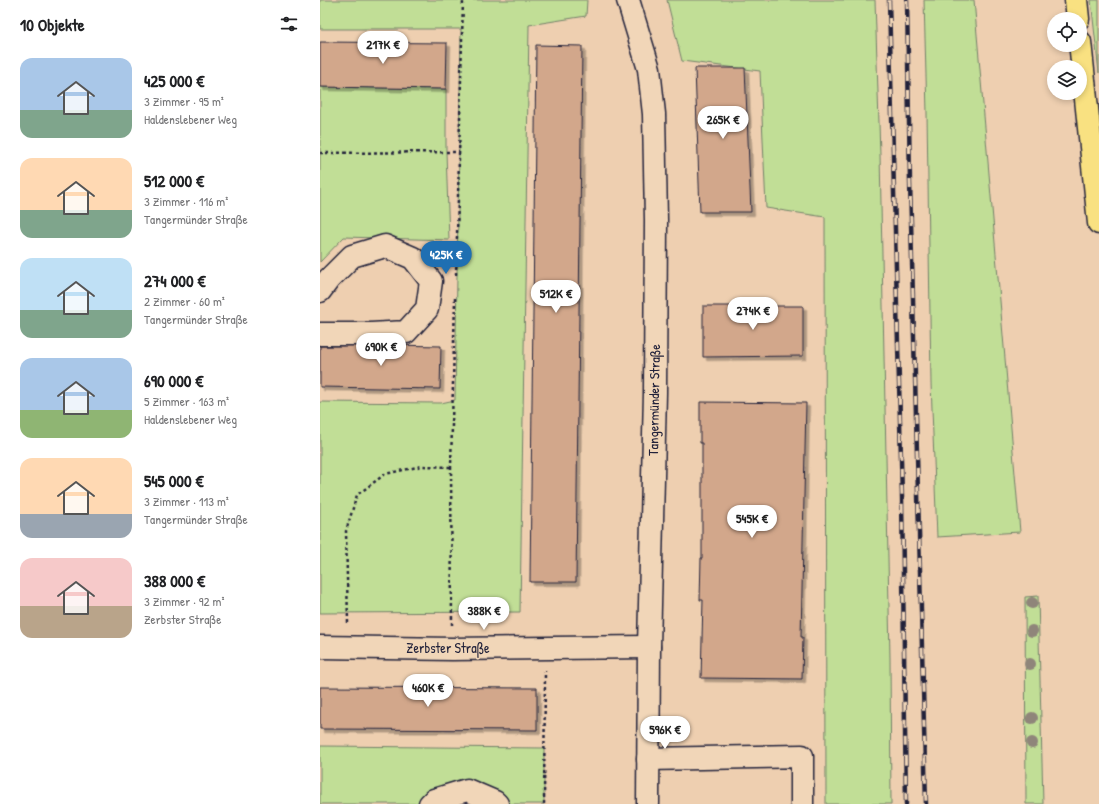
<!DOCTYPE html>
<html lang="de">
<meta charset="utf-8">
<style>
body{margin:0;font-family:"Patrick Hand",sans-serif;background:#f2f2f2;color:#202124;height:100vh;display:flex;flex-direction:column;font-size:15px;white-space:nowrap}
*{box-sizing:border-box;margin:0}
p{font-size:13px;color:#757577}
.icon{flex:none;width:22px;height:22px;fill:none;stroke:currentColor;stroke-width:2;stroke-linecap:round;stroke-linejoin:round}
.map{position:relative;flex:1;overflow:hidden}
.side{display:flex;flex-direction:column;background:#fff;width:320px}
.side>*{flex:none}
.fabs{position:absolute;left:727px;top:12px;display:grid;gap:8px}
.fabs a{display:grid;place-items:center;width:40px;height:40px;border-radius:50%;background:#fff;box-shadow:0 2px 6px #0003;font-size:20px}
.price{position:absolute;translate:-50% -34px;padding:0 9px;border-radius:14px;background:#fff;color:#222;font-size:13px;line-height:26px;filter:drop-shadow(0 1px 2px #0008)}
.price::after{content:'';position:absolute;left:50%;top:24px;width:12px;height:9px;margin-left:-6px;background:inherit;clip-path:polygon(0 0,100% 0,50% 100%)}
.price.on{background:#1f6fb2;color:#fff}
ul{padding:0;list-style:none}
li{display:flex;align-items:center;gap:12px;height:100px;padding:0 20px}
li span{display:grid;place-items:center;flex:none;width:112px;height:80px;border-radius:12px;color:#555}
li>.icon{margin-inline-start:auto}
span .icon{width:48px;height:48px;fill:#fffc;stroke-width:1}
li b{font-size:17px}
h2{display:flex;justify-content:space-between;align-items:center;height:48px;padding:0 20px;font-size:17px}
main{display:flex;flex:1;min-height:0}
.map>svg:first-child{display:block}
.green{fill:#c1de96;stroke:#728068}
.building{fill:#d2a78b;stroke:#22223b;filter:url(#shadow)}
.lines{fill:none;stroke-linecap:round;stroke-linejoin:round}
.minor-casing{stroke:#22223b;stroke-width:25}
.major-casing{stroke:#22223b;stroke-width:25}
.path{stroke:#22223b;stroke-width:2.5;stroke-dasharray:3 3;stroke-linecap:butt}
.minor{stroke:#f1d6b8;stroke-width:22}
.major{stroke:#f9e181;stroke-width:22}
.rail-casing{stroke:#22223b;stroke-width:4.5}
.rail{stroke:#f1d6b8;stroke-width:3;stroke-dasharray:9;stroke-linecap:butt}
.tree{fill:#8f857a}
.labels{text-anchor:middle;stroke-width:3;stroke-linejoin:round;paint-order:stroke}
.street-label{font-size:14px;fill:#22223b;stroke:#f1d6b8}
</style>
<main>
<section class="side">
<h2>10 Objekte<svg class="icon" aria-label="filters" viewBox="0 0 24 24"><path d="M4 7h16M4 17h16"/><circle cx="9" cy="7" r="2"/><circle cx="15" cy="17" r="2"/></svg></h2>
<ul>
<li><span style="background:linear-gradient(#a9c7e8 65%,#7fa58c 0)"><svg class="icon" aria-label="home" viewBox="0 0 24 24"><path d="M3 11l9-7 9 7M6 9v11h12V9"/></svg></span><div><b>425 000 €</b><p>3 Zimmer · 95 m²</p><p>Haldenslebener Weg</p></div></li>
<li><span style="background:linear-gradient(#ffd9b3 65%,#7fa58c 0)"><svg class="icon" aria-label="home" viewBox="0 0 24 24"><path d="M3 11l9-7 9 7M6 9v11h12V9"/></svg></span><div><b>512 000 €</b><p>3 Zimmer · 116 m²</p><p>Tangermünder Straße</p></div></li>
<li><span style="background:linear-gradient(#bfe0f5 65%,#7fa58c 0)"><svg class="icon" aria-label="home" viewBox="0 0 24 24"><path d="M3 11l9-7 9 7M6 9v11h12V9"/></svg></span><div><b>274 000 €</b><p>2 Zimmer · 60 m²</p><p>Tangermünder Straße</p></div></li>
<li><span style="background:linear-gradient(#a9c7e8 65%,#8fb573 0)"><svg class="icon" aria-label="home" viewBox="0 0 24 24"><path d="M3 11l9-7 9 7M6 9v11h12V9"/></svg></span><div><b>690 000 €</b><p>5 Zimmer · 163 m²</p><p>Haldenslebener Weg</p></div></li>
<li><span style="background:linear-gradient(#ffd9b3 70%,#9aa5b1 0)"><svg class="icon" aria-label="home" viewBox="0 0 24 24"><path d="M3 11l9-7 9 7M6 9v11h12V9"/></svg></span><div><b>545 000 €</b><p>3 Zimmer · 113 m²</p><p>Tangermünder Straße</p></div></li>
<li><span style="background:linear-gradient(#f6c9c9 60%,#b9a48a 0)"><svg class="icon" aria-label="home" viewBox="0 0 24 24"><path d="M3 11l9-7 9 7M6 9v11h12V9"/></svg></span><div><b>388 000 €</b><p>3 Zimmer · 92 m²</p><p>Zerbster Straße</p></div></li>
</ul>
</section>
<div class="map">
<svg width="779" height="804" viewBox="0 0 779 804">
<defs>
<filter id="shadow"><feDropShadow dx="3.5" dy="3.5" stdDeviation="0" flood-color="#0004"/></filter>
</defs>
<rect width="100%" height="100%" fill="#eecfb0"/>
<filter id="ink" filterUnits="userSpaceOnUse"><feTurbulence type="fractalNoise" baseFrequency=".025" numOctaves="2"/><feDisplacementMap in="SourceGraphic" scale="8" xChannelSelector="R" yChannelSelector="G"/><feConvolveMatrix kernelMatrix="1 2 1 2 8 2 1 2 1" color-interpolation-filters="sRGB"/></filter>
<g filter="url(#ink)">
<!-- green -->
<g class="green">
<path d="M 0,0 L 267,0 L 266,16 L 209,25 L 200,612 L 0,613 L 0,402 L 121,403 L 135,400 L 141,29 L 0,29 Z"/>
<path d="M 347,0 L 555,0 L 560,154 L 570,658 L 571,804 L 506,804 L 505,217 L 446,208 L 440,71 L 362,61 Z"/>
<path d="M 604,0 L 654,0 L 700,532 L 617,537 L 611,383 L 607,113 Z"/>
<path d="M 771,0 L 779,0 L 779,73 Z"/>
<path d="M 0,87 L 126,89 L 126,152 L 129,240 L 24,237 L 0,262 Z"/>
<path d="M 718,596 L 723,804 L 706,804 L 705,597 Z"/>
<path d="M 0,746 L 224,748 L 224,804 L 177,804 L 147,790 L 110,804 L 0,804 Z"/>
</g>
<!-- building -->
<g class="building">
<path d="M 0,42 L 127,43 L 126,89 L 0,87 Z"/>
<path d="M 216,45 L 262,46 L 256,582 L 210,582 Z"/>
<path d="M 375,68 L 425,68 L 431,212 L 380,212 Z"/>
<path d="M 383,306 L 483,306 L 483,356 L 383,357 Z"/>
<path d="M 70,345 L 121,346 L 120,389 L 0,387 L 0,346 Z"/>
<path d="M 380,402 L 486,403 L 481,637 L 483,637 L 482,679 L 381,678 L 383,600 L 380,600 L 381,558 L 382,558 L 382,443 L 380,443 Z"/>
<path d="M 0,687 L 217,688 L 217,730 L 0,729 Z"/>
</g>
<g class="lines">
<!-- minor casing -->
<g class="minor-casing">
<g id="minor">
<path d="M 308,0 L 329,69 L 334,114 L 336,220 L 335,393 L 329,647 L 328,804"/>
<path d="M 0,291 L 9,279 L 32,256 L 65,246 L 93,258 L 111,281 L 107,309 L 86,332 L 51,334 L 0,334"/>
<path d="M 0,647 L 132,649 L 329,647"/>
<path d="M 328,759 L 482,756 L 482,804"/>
<path d="M 110,804 L 114,800 L 147,790 L 175,802 L 177,804"/>
</g>
</g>
<!-- major casing -->
<g class="major-casing">
<g id="major">
<path d="M 756,0 L 758,19"/>
<path d="M 760,42 L 779,223"/>
</g>
</g>
<!-- path -->
<g class="path">
<path d="M 0,153 L 139,152"/>
<path d="M 136,275 L 143,0"/>
<path d="M 28,623 L 26,531 L 37,495 L 65,474 L 102,466 L 131,467"/>
<path d="M 132,625 L 131,467 L 135,298"/>
<path d="M 224,804 L 225,671"/>
</g>
<!-- minor -->
<use href="#minor" class="minor"/>
<!-- major -->
<use href="#major" class="major"/>
<!-- rail casing -->
<g class="rail-casing">
<g id="rail">
<path d="M 569,0 L 582,497 L 586,804"/>
<path d="M 587,0 L 590,182 L 606,804"/>
</g>
</g>
<!-- rail -->
<use href="#rail" class="rail"/>
</g>
<!-- trees -->
<g class="tree">
<circle cx="712" cy="603" r="6"/>
<circle cx="712" cy="631" r="6"/>
<circle cx="710" cy="664" r="6"/>
<circle cx="712" cy="718" r="6"/>
<circle cx="712" cy="743" r="6"/>
</g>
</g>
<g class="labels">
<!-- street labels -->
<g class="street-label">
<text transform="translate(334 400) rotate(-89)" y="5">Tangermünder Straße</text>
<text x="128" y="653">Zerbster Straße</text>
</g>
</g>
</svg>
<div class="fabs">
<a><svg class="icon" aria-label="locate" viewBox="0 0 24 24"><circle cx="12" cy="12" r="6"/><path d="M12 2v4M12 18v4M2 12h4M18 12h4"/></svg></a>
<a><svg class="icon" aria-label="layers" viewBox="0 0 24 24"><path d="M12 4l9 5-9 5-9-5zM3 14l9 5 9-5"/></svg></a>
</div>
<b class="price" style="left:63px;top:65px">217K €</b>
<b class="price" style="left:403px;top:140px">265K €</b>
<b class="price on" style="left:126px;top:275px">425K €</b>
<b class="price" style="left:236px;top:314px">512K €</b>
<b class="price" style="left:433px;top:331px">274K €</b>
<b class="price" style="left:61px;top:367px">690K €</b>
<b class="price" style="left:432px;top:539px">545K €</b>
<b class="price" style="left:164px;top:631px">388K €</b>
<b class="price" style="left:108px;top:708px">460K €</b>
<b class="price" style="left:345px;top:750px">596K €</b>
</div>
</main>
